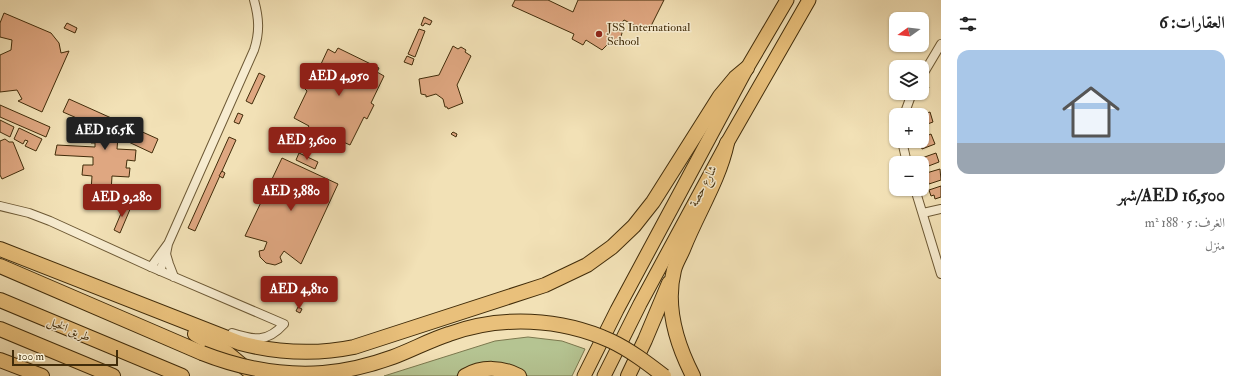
<!DOCTYPE html>
<html lang="ar">
<meta charset="utf-8">
<style>
body{margin:0;font-family:"IM FELL Double Pica",Amiri,serif;background:#f2f2f2;color:#222;direction:rtl;height:100vh;display:flex;flex-direction:column;font-size:15px;white-space:nowrap}
*{box-sizing:border-box;margin:0}
p{font-size:13px;color:#767676}
.icon{flex:none;width:22px;height:22px;fill:none;stroke:currentColor;stroke-width:2;stroke-linecap:round;stroke-linejoin:round}
.map{position:relative;flex:1;overflow:hidden;direction:ltr}
.panel{display:flex;flex-direction:column;background:#fff;width:300px}
.panel>*{flex:none}
.needle{width:26px;rotate:255deg}
.controls{position:absolute;left:889px;top:12px;display:grid;gap:8px}
.controls a{display:grid;place-items:center;width:40px;height:40px;border-radius:8px;background:#fff;box-shadow:0 1px 3px #0004;font-size:20px}
.scale{position:absolute;left:12px;bottom:10px;width:106px;box-sizing:border-box;padding-left:4px;border:2px solid #412c0a;border-top:0;font-size:11px;line-height:14px;white-space:nowrap;color:#412c0a;-webkit-text-stroke:3px #f7ecd0;paint-order:stroke}
.price{position:absolute;translate:-50% -34px;padding:0 9px;border-radius:4px;background:#8f2418;color:#fff;font-size:13px;line-height:26px;filter:drop-shadow(0 1px 2px #0008)}
.price::after{content:'';position:absolute;left:50%;top:24px;width:12px;height:9px;margin-left:-6px;background:inherit;clip-path:polygon(0 0,100% 0,50% 100%)}
.price.on{background:#222;color:#fff}
ul{padding:0;list-style:none}
li{display:grid;align-content:center;gap:8px;height:212px;padding:0 16px}
li+li{border-top:1px solid #e0e0e0}
li span{display:grid;place-items:center;height:124px;border-radius:12px;color:#555}
li>.icon{margin-inline-start:auto}
span .icon{width:72px;height:72px;fill:#fffc;stroke-width:1}
li b{font-size:17px}
h2{display:flex;justify-content:space-between;align-items:center;height:48px;padding:0 16px;font-size:17px}
main{display:flex;flex:1;min-height:0}
.map>svg:first-child{display:block}
.green{fill:#b5c492;stroke:#7b784e}
.building{fill:#dfa781;stroke:#412c0a}
.lines{fill:none;stroke-linecap:round;stroke-linejoin:round}
.minor-casing{stroke:#6d5935;stroke-width:10}
.primary-casing{stroke:#412c0a;stroke-width:15}
.motorway-casing{stroke:#412c0a;stroke-width:16}
.minor{stroke:#f7ecd0;stroke-width:8}
.primary{stroke:#e9c07b;stroke-width:13}
.motorway{stroke:#e9c07b;stroke-width:14}
.motorway-bridge-casing{stroke:#412c0a;stroke-width:16;stroke-linecap:butt}
.motorway-bridge{stroke:#e9c07b;stroke-width:14}
.poi-dot{fill:#8f2418;stroke:#f7ecd0;stroke-width:1.5}
.labels{text-anchor:middle;stroke-width:3;stroke-linejoin:round;paint-order:stroke}
.poi-label{font-size:12px;fill:#412c0a;stroke:#f7ecd0;text-anchor:start}
.street-label{font-size:12px;fill:#412c0a;stroke:#f7ecd0}
</style>
<main>
<section class="panel">
<h2>العقارات: 6<svg class="icon" aria-label="filters" viewBox="0 0 24 24"><path d="M4 7h16M4 17h16"/><circle cx="9" cy="7" r="2"/><circle cx="15" cy="17" r="2"/></svg></h2>
<ul>
<li><span style="background:linear-gradient(#a9c7e8 75%,#9aa5b1 0)"><svg class="icon" aria-label="home" viewBox="0 0 24 24"><path d="M3 11l9-7 9 7M6 9v11h12V9"/></svg></span><div><b>AED 16,500/شهر</b><p>الغرف: 5 · 188 m²</p><p>منزل</p></div></li>
</ul>
</section>
<div class="map">
<svg width="941" height="376" viewBox="0 0 941 376">
<rect width="100%" height="100%" fill="#f2e1b6"/>
<filter id="stains"><feTurbulence type="fractalNoise" baseFrequency=".005" numOctaves="4"/><feColorMatrix values="0 0 0 0 .2 0 0 0 0 .09 0 0 0 0 .02 0 0 0 .5 -.17"/></filter>
<radialGradient id="worn" r=".72"><stop offset=".6" stop-color="#630" stop-opacity="0"/><stop offset="1" stop-color="#630" stop-opacity=".3"/></radialGradient>
<!-- green -->
<path class="green" d="M 528,337 L 562,341 L 585,349 L 572,376 L 528,376 L 524,373 L 460,373 L 456,376 L 384,376 L 495,341 Z"/>
<!-- building -->
<g class="building">
<path d="M 515,0 L 548,0 L 573,12 L 578,0 L 664,0 L 648,32 L 624,20 L 619,26 L 622,33 L 620,40 L 615,43 L 608,44 L 602,50 L 586,40 L 583,45 L 572,39 L 574,34 L 512,6 Z"/>
<path d="M 4,13 L 51,33 L 59,43 L 61,53 L 69,51 L 42,112 L 18,101 L 22,99 L 17,90 L 0,92 L 0,55 L 11,50 L 12,40 L 0,37 L 0,23 Z"/>
<path d="M 424,17 L 432,21 L 430,25 L 425,23 L 423,26 L 421,25 Z"/>
<path d="M 67,23 L 77,28 L 75,33 L 64,28 Z"/>
<path d="M 419,29 L 425,31 L 415,57 L 408,54 Z"/>
<path d="M 453,46 L 458,49 L 461,47 L 466,50 L 465,52 L 471,56 L 457,85 L 463,103 L 448,109 L 447,107 L 445,107 L 443,99 L 436,94 L 426,97 L 426,95 L 421,94 L 419,79 L 439,75 Z"/>
<path d="M 338,48 L 379,68 L 377,72 L 384,76 L 371,103 L 374,105 L 367,119 L 364,117 L 350,145 L 341,141 L 339,144 L 327,139 L 325,143 L 314,137 L 315,134 L 307,129 L 309,126 L 294,118 L 307,91 L 305,89 L 312,75 L 315,77 L 328,49 L 335,53 Z"/>
<path d="M 407,56 L 414,59 L 412,65 L 404,62 Z"/>
<path d="M 259,73 L 265,76 L 252,104 L 246,101 Z"/>
<path d="M 926,85 L 929,87 L 927,91 L 924,90 Z"/>
<path d="M 69,99 L 158,139 L 152,153 L 118,137 L 117,149 L 136,150 L 135,161 L 127,160 L 126,168 L 130,168 L 129,177 L 112,176 L 110,208 L 90,206 L 92,176 L 82,175 L 83,165 L 93,165 L 93,157 L 55,155 L 57,145 L 95,147 L 95,143 L 91,143 L 91,131 L 95,131 L 95,126 L 63,112 Z"/>
<path d="M 0,105 L 50,127 L 46,137 L 0,117 Z"/>
<path d="M 930,112 L 933,122 L 922,126 L 922,115 Z"/>
<path d="M 238,113 L 243,115 L 239,124 L 234,122 Z"/>
<path d="M 0,120 L 14,127 L 10,137 L 0,132 Z"/>
<path d="M 19,128 L 42,139 L 36,151 L 25,146 L 28,141 L 25,140 L 23,144 L 14,139 Z"/>
<path d="M 453,132 L 457,134 L 456,137 L 451,134 Z"/>
<path d="M 931,134 L 935,144 L 922,149 L 921,145 L 918,147 L 915,141 L 922,141 L 922,138 Z"/>
<path d="M 229,137 L 236,140 L 195,231 L 188,228 Z"/>
<path d="M 5,139 L 9,142 L 13,142 L 24,169 L 2,179 L 0,175 L 0,141 Z"/>
<path d="M 299,153 L 318,162 L 315,169 L 296,160 Z"/>
<path d="M 936,153 L 939,162 L 926,167 L 925,164 L 922,165 L 919,159 Z"/>
<path d="M 282,158 L 338,184 L 301,264 L 284,251 L 280,257 L 282,262 L 275,265 L 266,263 L 260,257 L 259,251 L 264,250 L 267,242 L 245,236 Z"/>
<path d="M 940,169 L 941,180 L 929,184 L 928,180 L 925,181 L 923,174 Z"/>
<path d="M 222,171 L 225,173 L 223,178 L 219,176 Z"/>
<path d="M 941,186 L 941,197 L 935,199 L 934,195 L 931,196 L 929,190 Z"/>
<path d="M 125,204 L 131,207 L 120,233 L 114,230 Z"/>
<path d="M 298,307 L 302,309 L 300,313 L 296,311 Z"/>
</g>
<g class="lines">
<!-- minor casing -->
<g class="minor-casing">
<g id="minor">
<path d="M 922,76 L 941,44"/>
<path d="M 904,115 L 912,93"/>
<path d="M 902,141 L 907,163"/>
<path d="M 915,189 L 941,274"/>
<path d="M 0,206 L 29,213 L 50,221 L 151,267 L 284,324 C 267,343 254,340 232,333"/>
<path d="M 923,213 L 941,209"/>
<path d="M 166,254 L 169,264 L 174,277"/>
<path d="M 151,267 L 167,245"/>
<path d="M 160,271 L 166,254 L 168,244 L 254,50 C 260,32 259,18 254,0"/>
</g>
</g>
<!-- primary casing -->
<g class="primary-casing">
<g id="primary">
<path d="M 584,376 L 617,310 L 747,68 L 787,0"/>
<path d="M 604,376 L 640,304 L 727,143 L 809,0"/>
</g>
</g>
<!-- motorway casing -->
<g class="motorway-casing">
<g id="motorway">
<path d="M 0,249 L 240,343 C 278,353 315,355 354,347 L 545,285 L 587,265 L 612,247 L 634,226 L 653,202 L 720,96 L 735,78 L 747,68"/>
<path d="M 0,266 L 202,353"/>
<path d="M 0,300 L 182,376"/>
<path d="M 0,329 L 113,376"/>
<path d="M 195,334 L 226,352 L 255,376"/>
<path d="M 0,360 L 42,376"/>
<path d="M 465,376 C 482,366 502,367 519,376"/>
<path d="M 628,376 L 645,340 L 669,283"/>
<path d="M 693,376 C 676,343 665,306 674,270 C 676,262 681,255 684,247 C 698,212 719,180 727,143"/>
</g>
</g>
<!-- minor -->
<use href="#minor" class="minor"/>
<!-- primary -->
<use href="#primary" class="primary"/>
<!-- motorway -->
<use href="#motorway" class="motorway"/>
<!-- motorway-bridge casing -->
<g class="motorway-bridge-casing">
<path id="motorway-bridge" d="M 202,353 C 240,368 281,376 323,373 C 346,371 371,365 393,357 C 412,350 430,340 449,334 C 501,315 561,318 611,341 C 630,350 647,363 664,376"/>
</g>
<!-- motorway-bridge -->
<use href="#motorway-bridge" class="motorway-bridge"/>
</g>
<!-- markers -->
<circle class="poi-dot" cx="599" cy="34" r="4"/>
<g class="labels">
<!-- poi labels -->
<g class="poi-label">
<text x="607" y="31">JSS International<tspan x="607" dy="14">School</tspan></text>
</g>
<!-- street labels -->
<g class="street-label">
<text transform="translate(703 186) rotate(-62)" y="4">شارع حصة</text>
<text transform="translate(69 329) rotate(23)" y="4">طريق الخيل</text>
</g>
</g>
<rect width="100%" height="100%" filter="url(#stains)"/>
<rect width="100%" height="100%" fill="url(#worn)"/>
</svg>
<div class="controls">
<a><svg class="needle" viewBox="-14 -14 28 28"><path d="M0-13l5 13h-10z" fill="#e53935"/><path d="M0 13l5-13h-10z" fill="#767676"/></svg></a>
<a><svg class="icon" aria-label="layers" viewBox="0 0 24 24"><path d="M12 4l9 5-9 5-9-5zM3 14l9 5 9-5"/></svg></a>
<a>+</a>
<a>−</a>
</div>
<div class="scale">100 m</div>
<b class="price" style="left:339px;top:97px">AED 4,950</b>
<b class="price on" style="left:105px;top:151px">AED 16.5K</b>
<b class="price" style="left:307px;top:161px">AED 3,600</b>
<b class="price" style="left:291px;top:212px">AED 3,880</b>
<b class="price" style="left:122px;top:218px">AED 9,280</b>
<b class="price" style="left:299px;top:310px">AED 4,810</b>
</div>
</main>
